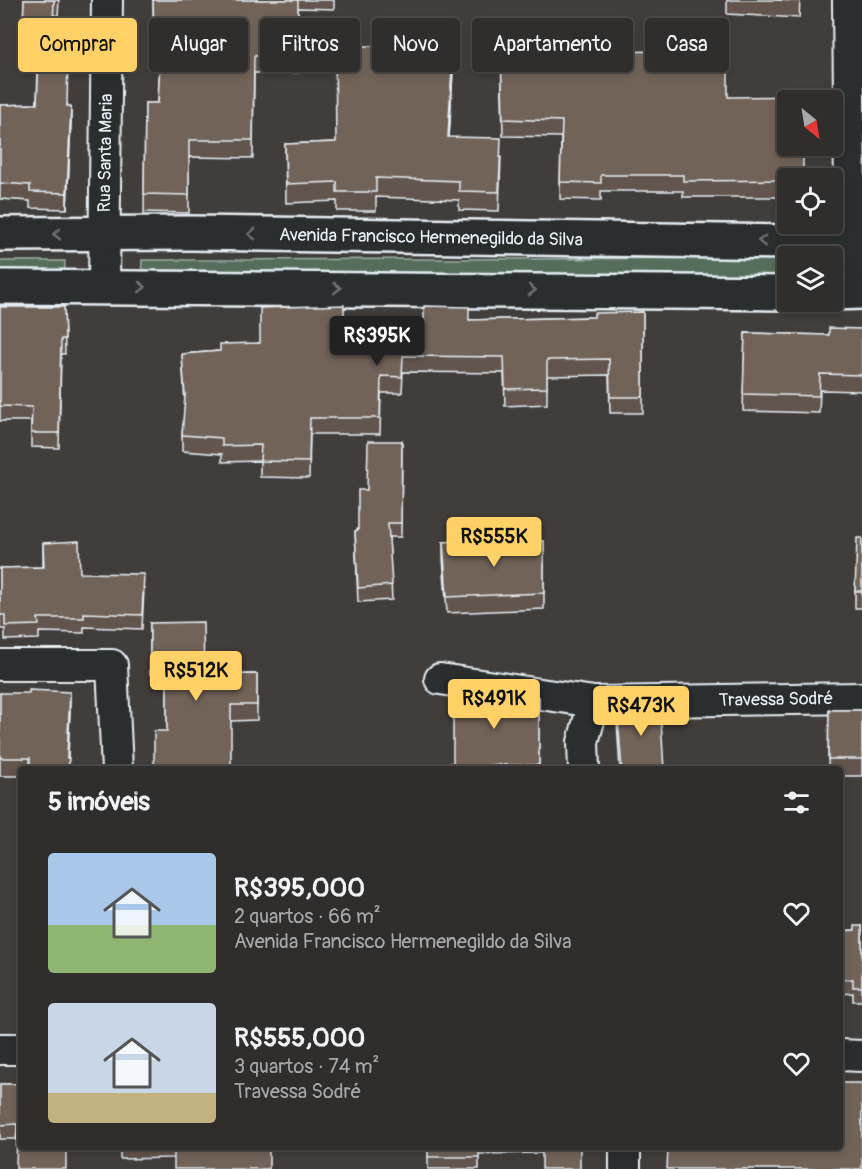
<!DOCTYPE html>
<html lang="pt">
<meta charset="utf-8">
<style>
body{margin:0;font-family:Pangolin,sans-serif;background:#383634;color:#f1f3f6;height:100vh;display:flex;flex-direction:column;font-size:22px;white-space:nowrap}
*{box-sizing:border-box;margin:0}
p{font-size:20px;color:#a8a8a9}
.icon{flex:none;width:33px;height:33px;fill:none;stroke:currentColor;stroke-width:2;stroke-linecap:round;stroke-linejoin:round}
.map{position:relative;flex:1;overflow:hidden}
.details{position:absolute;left:18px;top:766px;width:825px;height:384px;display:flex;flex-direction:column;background:#302e2c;border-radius:6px;box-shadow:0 3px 9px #0003,0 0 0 2px #4b4a48}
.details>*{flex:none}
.hud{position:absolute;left:18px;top:18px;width:826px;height:54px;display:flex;gap:12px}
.needle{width:39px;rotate:150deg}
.controls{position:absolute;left:777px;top:90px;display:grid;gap:12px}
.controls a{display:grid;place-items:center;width:66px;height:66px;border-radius:6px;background:#302e2c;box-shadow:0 3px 9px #0003,0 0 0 2px #4b4a48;font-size:30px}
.price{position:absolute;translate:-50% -51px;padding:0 14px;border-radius:6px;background:#ffd166;color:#111;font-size:20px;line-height:39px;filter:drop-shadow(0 2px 3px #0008)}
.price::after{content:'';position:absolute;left:50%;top:36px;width:18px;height:14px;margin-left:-9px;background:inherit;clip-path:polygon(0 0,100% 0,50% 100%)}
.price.selected{background:#222;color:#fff}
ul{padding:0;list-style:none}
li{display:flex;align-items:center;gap:18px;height:150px;padding:0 30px}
li span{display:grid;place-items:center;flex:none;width:168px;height:120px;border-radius:6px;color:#555}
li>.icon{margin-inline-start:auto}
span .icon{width:72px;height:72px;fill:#fffc;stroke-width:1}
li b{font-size:26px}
h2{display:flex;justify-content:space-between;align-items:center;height:72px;padding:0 30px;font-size:26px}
.tag{padding:0 21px;border-radius:6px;background:#302e2c;box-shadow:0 3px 9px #0003,0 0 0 2px #4b4a48;font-size:21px;line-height:54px}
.tag.selected{background:#ffd166;color:#111}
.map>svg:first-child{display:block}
.green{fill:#556e5c;stroke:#9eb0aa;stroke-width:1.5}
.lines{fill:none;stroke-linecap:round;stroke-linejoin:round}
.minor-casing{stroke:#e8f1f8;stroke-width:34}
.secondary-casing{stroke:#e8f1f8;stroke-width:38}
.minor{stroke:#2a2d2e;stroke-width:30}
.secondary{stroke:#2a2d2e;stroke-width:33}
.wall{fill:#62554d;stroke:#e8f1f8;stroke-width:1.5}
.shaded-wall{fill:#50453e;stroke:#e8f1f8;stroke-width:1.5}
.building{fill:#726359;stroke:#e8f1f8;stroke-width:1.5}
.oneway{stroke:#6c7275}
.labels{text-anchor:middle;stroke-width:6;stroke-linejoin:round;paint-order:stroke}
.street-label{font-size:18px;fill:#e8f1f8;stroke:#2a2d2e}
</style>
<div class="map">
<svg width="862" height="1169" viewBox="0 0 862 1169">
<rect width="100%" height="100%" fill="#403d3b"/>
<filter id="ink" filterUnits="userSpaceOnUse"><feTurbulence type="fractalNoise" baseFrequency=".0167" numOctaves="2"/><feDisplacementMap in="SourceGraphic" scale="12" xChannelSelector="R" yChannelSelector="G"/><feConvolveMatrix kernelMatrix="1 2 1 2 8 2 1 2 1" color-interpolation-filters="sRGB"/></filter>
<g filter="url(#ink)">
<!-- green -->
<g class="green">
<path d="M 788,258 L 787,277 L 141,279 L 142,260 Z"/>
<path d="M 0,261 L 65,261 L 64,281 L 0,281 Z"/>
</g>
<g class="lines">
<!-- minor casing -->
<g class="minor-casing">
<g id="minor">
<path d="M 848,0 L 851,293"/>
<path d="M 104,286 L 107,0"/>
<path d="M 0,665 L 112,665 L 117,770"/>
<path d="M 440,679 L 594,702 L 862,698"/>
<path d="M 584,770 L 583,742 L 594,702"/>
<path d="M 0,1049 L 21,1049"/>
<path d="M 840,1055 L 862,1056"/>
<path d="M 625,1169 L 625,1148"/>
</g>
</g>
<!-- secondary casing -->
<g class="secondary-casing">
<g id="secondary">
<path d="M 0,234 L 191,233 L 862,243"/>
<path d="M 0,287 L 788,293"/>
<path d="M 832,293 L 862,292"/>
</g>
</g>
<!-- minor -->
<use href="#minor" class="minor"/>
<!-- secondary -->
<use href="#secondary" class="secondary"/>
</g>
<!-- wall -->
<g class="wall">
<path d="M 24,0 L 59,0 L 58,16 L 54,15 L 53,58 L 68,106 L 71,122 L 67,209 L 30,208 L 30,201 L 0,199 L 0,105 L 37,104 L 38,66 L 22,65 Z"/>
<path d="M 153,0 L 334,0 L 334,9 L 298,8 L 298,73 L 254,73 L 253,158 L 189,157 L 189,213 L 144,212 L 145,103 L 158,103 L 160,57 L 154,57 Z"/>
<path d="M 727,0 L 800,0 L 799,18 L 727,14 Z"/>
<path d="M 387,48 L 453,71 L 449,137 L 501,157 L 499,211 L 459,210 L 459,200 L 376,197 L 376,211 L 337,211 L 337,201 L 286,203 L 285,144 L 336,142 Z"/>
<path d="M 501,52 L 728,97 L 788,178 L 788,197 L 683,197 L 683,191 L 601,191 L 601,200 L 560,199 L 561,137 L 503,136 Z"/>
<path d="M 0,307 L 64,307 L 65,354 L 61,354 L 59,448 L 31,447 L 31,421 L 0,421 Z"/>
<path d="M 643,312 L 643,413 L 610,413 L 609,375 L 547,376 L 547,404 L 505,406 L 504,373 L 403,372 L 402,393 L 381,393 L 380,434 L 310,434 L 309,478 L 260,477 L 260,461 L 222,462 L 222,454 L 182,451 L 182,435 L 185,404 L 182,354 L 220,351 L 344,325 L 424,326 L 469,320 L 594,317 Z"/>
<path d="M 862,329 L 862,391 L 820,390 L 819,413 L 743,411 L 745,333 L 829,335 Z"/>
<path d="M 402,441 L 401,537 L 389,537 L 392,600 L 358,602 L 355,531 L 358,530 L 367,490 Z"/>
<path d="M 862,538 L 862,608 L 855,608 L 855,591 Z"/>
<path d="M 488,541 L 544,541 L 544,609 L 447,613 L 443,558 L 443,542 Z"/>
<path d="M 43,543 L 80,573 L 144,588 L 142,629 L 84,627 L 84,633 L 39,632 L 39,639 L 5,640 L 5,629 L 0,629 L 0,568 L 43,567 Z"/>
<path d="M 150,623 L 204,675 L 257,674 L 257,720 L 231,721 L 167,731 L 167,673 L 150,674 Z"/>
<path d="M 0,693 L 70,709 L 68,758 L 69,770 L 21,770 L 21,776 L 0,776 Z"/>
<path d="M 539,697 L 539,770 L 448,770 L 453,763 L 485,698 Z"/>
<path d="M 617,706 L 664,770 L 620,770 L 617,722 Z"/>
<path d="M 829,710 L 862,710 L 862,776 L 840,776 L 840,770 L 828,770 Z"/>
<path d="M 862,926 L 862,1001 L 853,1001 L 853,993 L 840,994 L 840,931 L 855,930 Z"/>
<path d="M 0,1084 L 21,1084 L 16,1139 L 0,1139 Z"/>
<path d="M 120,1148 L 269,1148 L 174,1158 L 120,1159 Z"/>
<path d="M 428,1148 L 580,1148 L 542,1153 L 479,1154 L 479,1169 L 428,1169 Z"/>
</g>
<!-- shaded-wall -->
<g class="shaded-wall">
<path d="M 453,51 L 453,71 L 448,156 L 448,137 Z"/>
<path d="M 71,106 L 71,122 L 67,209 L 67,193 Z"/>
<path d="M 70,692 L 70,709 L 67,770 L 67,758 Z"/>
</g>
<!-- building -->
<g class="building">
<path d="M 24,0 L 54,0 L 52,49 L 22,49 Z"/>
<path d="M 153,0 L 298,0 L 298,55 L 254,56 L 253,140 L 189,140 L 189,195 L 144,194 L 145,103 L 158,103 L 161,40 L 154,40 Z"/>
<path d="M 776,0 L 799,0 L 799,1 Z"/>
<path d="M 335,46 L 387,46 L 387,48 L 453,51 L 448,137 L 501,138 L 499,192 L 459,191 L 459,181 L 376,178 L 376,192 L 337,192 L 337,182 L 286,184 L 285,144 L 336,142 Z"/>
<path d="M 728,51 L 728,97 L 802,96 L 802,100 L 788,100 L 788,146 L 803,146 L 803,178 L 788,178 L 788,180 L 683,181 L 683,175 L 601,175 L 601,183 L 560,182 L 562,121 L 503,119 L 501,52 Z"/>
<path d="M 39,58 L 68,59 L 67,106 L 71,106 L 67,193 L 30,192 L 30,185 L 0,183 L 0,105 L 37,104 Z"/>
<path d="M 344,305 L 344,325 L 424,326 L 424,306 L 469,307 L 469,320 L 594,317 L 594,313 L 643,312 L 643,397 L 610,397 L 609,359 L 547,360 L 547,388 L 505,389 L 504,357 L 403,356 L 402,377 L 381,376 L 380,418 L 310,418 L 309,462 L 260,461 L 261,445 L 222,446 L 222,438 L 182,435 L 185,396 L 182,354 L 220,351 L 220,344 L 260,343 L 260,308 Z"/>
<path d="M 0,307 L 64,307 L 65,339 L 61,339 L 59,433 L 31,433 L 32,407 L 0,406 Z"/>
<path d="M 829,328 L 862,329 L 862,375 L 820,374 L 819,396 L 743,394 L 745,333 L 829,335 Z"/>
<path d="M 368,441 L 402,441 L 401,523 L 388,523 L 392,585 L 358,588 L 355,531 L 358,530 L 358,490 L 367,490 Z"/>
<path d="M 857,538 L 862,538 L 862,591 L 855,591 Z"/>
<path d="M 488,539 L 488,541 L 544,541 L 544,593 L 447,597 L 443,542 Z"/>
<path d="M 79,541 L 80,573 L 144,574 L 142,615 L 84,613 L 84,618 L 38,618 L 39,625 L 5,626 L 5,615 L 0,615 L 0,568 L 44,567 L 43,543 Z"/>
<path d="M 203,622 L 204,675 L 257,674 L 257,705 L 231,705 L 231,770 L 154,770 L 154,731 L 167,731 L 167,658 L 150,658 L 150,623 Z"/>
<path d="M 453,686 L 485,687 L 485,698 L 539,697 L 539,765 L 489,765 L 489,770 L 449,770 L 448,763 L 453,763 Z"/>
<path d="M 29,690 L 70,692 L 67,758 L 69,758 L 68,770 L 30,770 L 30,758 L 0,758 L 0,693 L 29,693 Z"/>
<path d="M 660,703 L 664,770 L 622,770 L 617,706 Z"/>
<path d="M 829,710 L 862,710 L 862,759 L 828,759 Z"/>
<path d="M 855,926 L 862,926 L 862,987 L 853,987 L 853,979 L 840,980 L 840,931 L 855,930 Z"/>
<path d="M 840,1083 L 862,1083 L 862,1169 L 667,1169 L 668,1148 L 840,1148 Z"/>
<path d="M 0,1084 L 21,1084 L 21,1148 L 66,1148 L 66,1169 L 16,1169 L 17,1124 L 0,1125 Z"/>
<rect x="174" y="1148" width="95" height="21"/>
<rect x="428" y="1148" width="51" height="9"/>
<rect x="542" y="1148" width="38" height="21"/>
</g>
<!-- one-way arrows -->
<defs><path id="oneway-chevron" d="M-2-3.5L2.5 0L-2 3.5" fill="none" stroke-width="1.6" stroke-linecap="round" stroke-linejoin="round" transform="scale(1.5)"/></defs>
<g class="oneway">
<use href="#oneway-chevron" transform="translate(57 234) rotate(180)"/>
<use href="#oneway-chevron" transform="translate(252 234) rotate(-179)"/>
<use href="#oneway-chevron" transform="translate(762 241) rotate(-179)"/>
<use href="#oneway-chevron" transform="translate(142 287)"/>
<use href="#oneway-chevron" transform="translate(337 288)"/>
<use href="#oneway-chevron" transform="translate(532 290)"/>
</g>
</g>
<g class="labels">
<!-- street labels -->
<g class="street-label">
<text transform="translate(105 153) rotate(-89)" y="6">Rua Santa Maria</text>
<text transform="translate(431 237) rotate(1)" y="6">Avenida Francisco Hermenegildo da Silva</text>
<text transform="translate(776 699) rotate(-1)" y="6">Travessa Sodré</text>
</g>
</g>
</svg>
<div class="controls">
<a><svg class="needle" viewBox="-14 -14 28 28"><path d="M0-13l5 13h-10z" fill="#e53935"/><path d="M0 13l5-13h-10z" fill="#a8a8a9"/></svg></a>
<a><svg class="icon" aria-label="locate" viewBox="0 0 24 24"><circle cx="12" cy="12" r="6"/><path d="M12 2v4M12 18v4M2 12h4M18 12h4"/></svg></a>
<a><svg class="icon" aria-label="layers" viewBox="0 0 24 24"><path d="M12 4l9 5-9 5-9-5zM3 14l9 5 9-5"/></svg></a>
</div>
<b class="price selected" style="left:377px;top:367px">R$395K</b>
<b class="price" style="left:494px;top:568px">R$555K</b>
<b class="price" style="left:196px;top:702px">R$512K</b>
<b class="price" style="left:494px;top:730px">R$491K</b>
<b class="price" style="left:641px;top:737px">R$473K</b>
<div class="hud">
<a class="tag selected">Comprar</a>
<a class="tag">Alugar</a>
<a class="tag">Filtros</a>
<a class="tag">Novo</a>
<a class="tag">Apartamento</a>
<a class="tag">Casa</a>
</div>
<section class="details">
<h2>5 imóveis<svg class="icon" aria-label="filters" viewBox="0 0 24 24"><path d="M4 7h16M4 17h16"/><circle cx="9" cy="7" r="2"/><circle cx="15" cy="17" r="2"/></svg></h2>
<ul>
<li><span style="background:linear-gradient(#a9c7e8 60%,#8fb573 0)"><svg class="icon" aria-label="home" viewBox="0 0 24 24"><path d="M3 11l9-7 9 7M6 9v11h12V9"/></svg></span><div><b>R$395,000</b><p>2 quartos · 66 m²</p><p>Avenida Francisco Hermenegildo da Silva</p></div><svg class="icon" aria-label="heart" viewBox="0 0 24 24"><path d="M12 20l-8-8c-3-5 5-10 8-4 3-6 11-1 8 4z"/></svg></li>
<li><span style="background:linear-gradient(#c9d6e8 75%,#c2b280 0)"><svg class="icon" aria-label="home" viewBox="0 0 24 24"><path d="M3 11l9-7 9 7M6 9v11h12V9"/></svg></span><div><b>R$555,000</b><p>3 quartos · 74 m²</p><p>Travessa Sodré</p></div><svg class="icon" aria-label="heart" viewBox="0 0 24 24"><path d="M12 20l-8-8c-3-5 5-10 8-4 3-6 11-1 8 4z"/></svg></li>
</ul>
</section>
</div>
